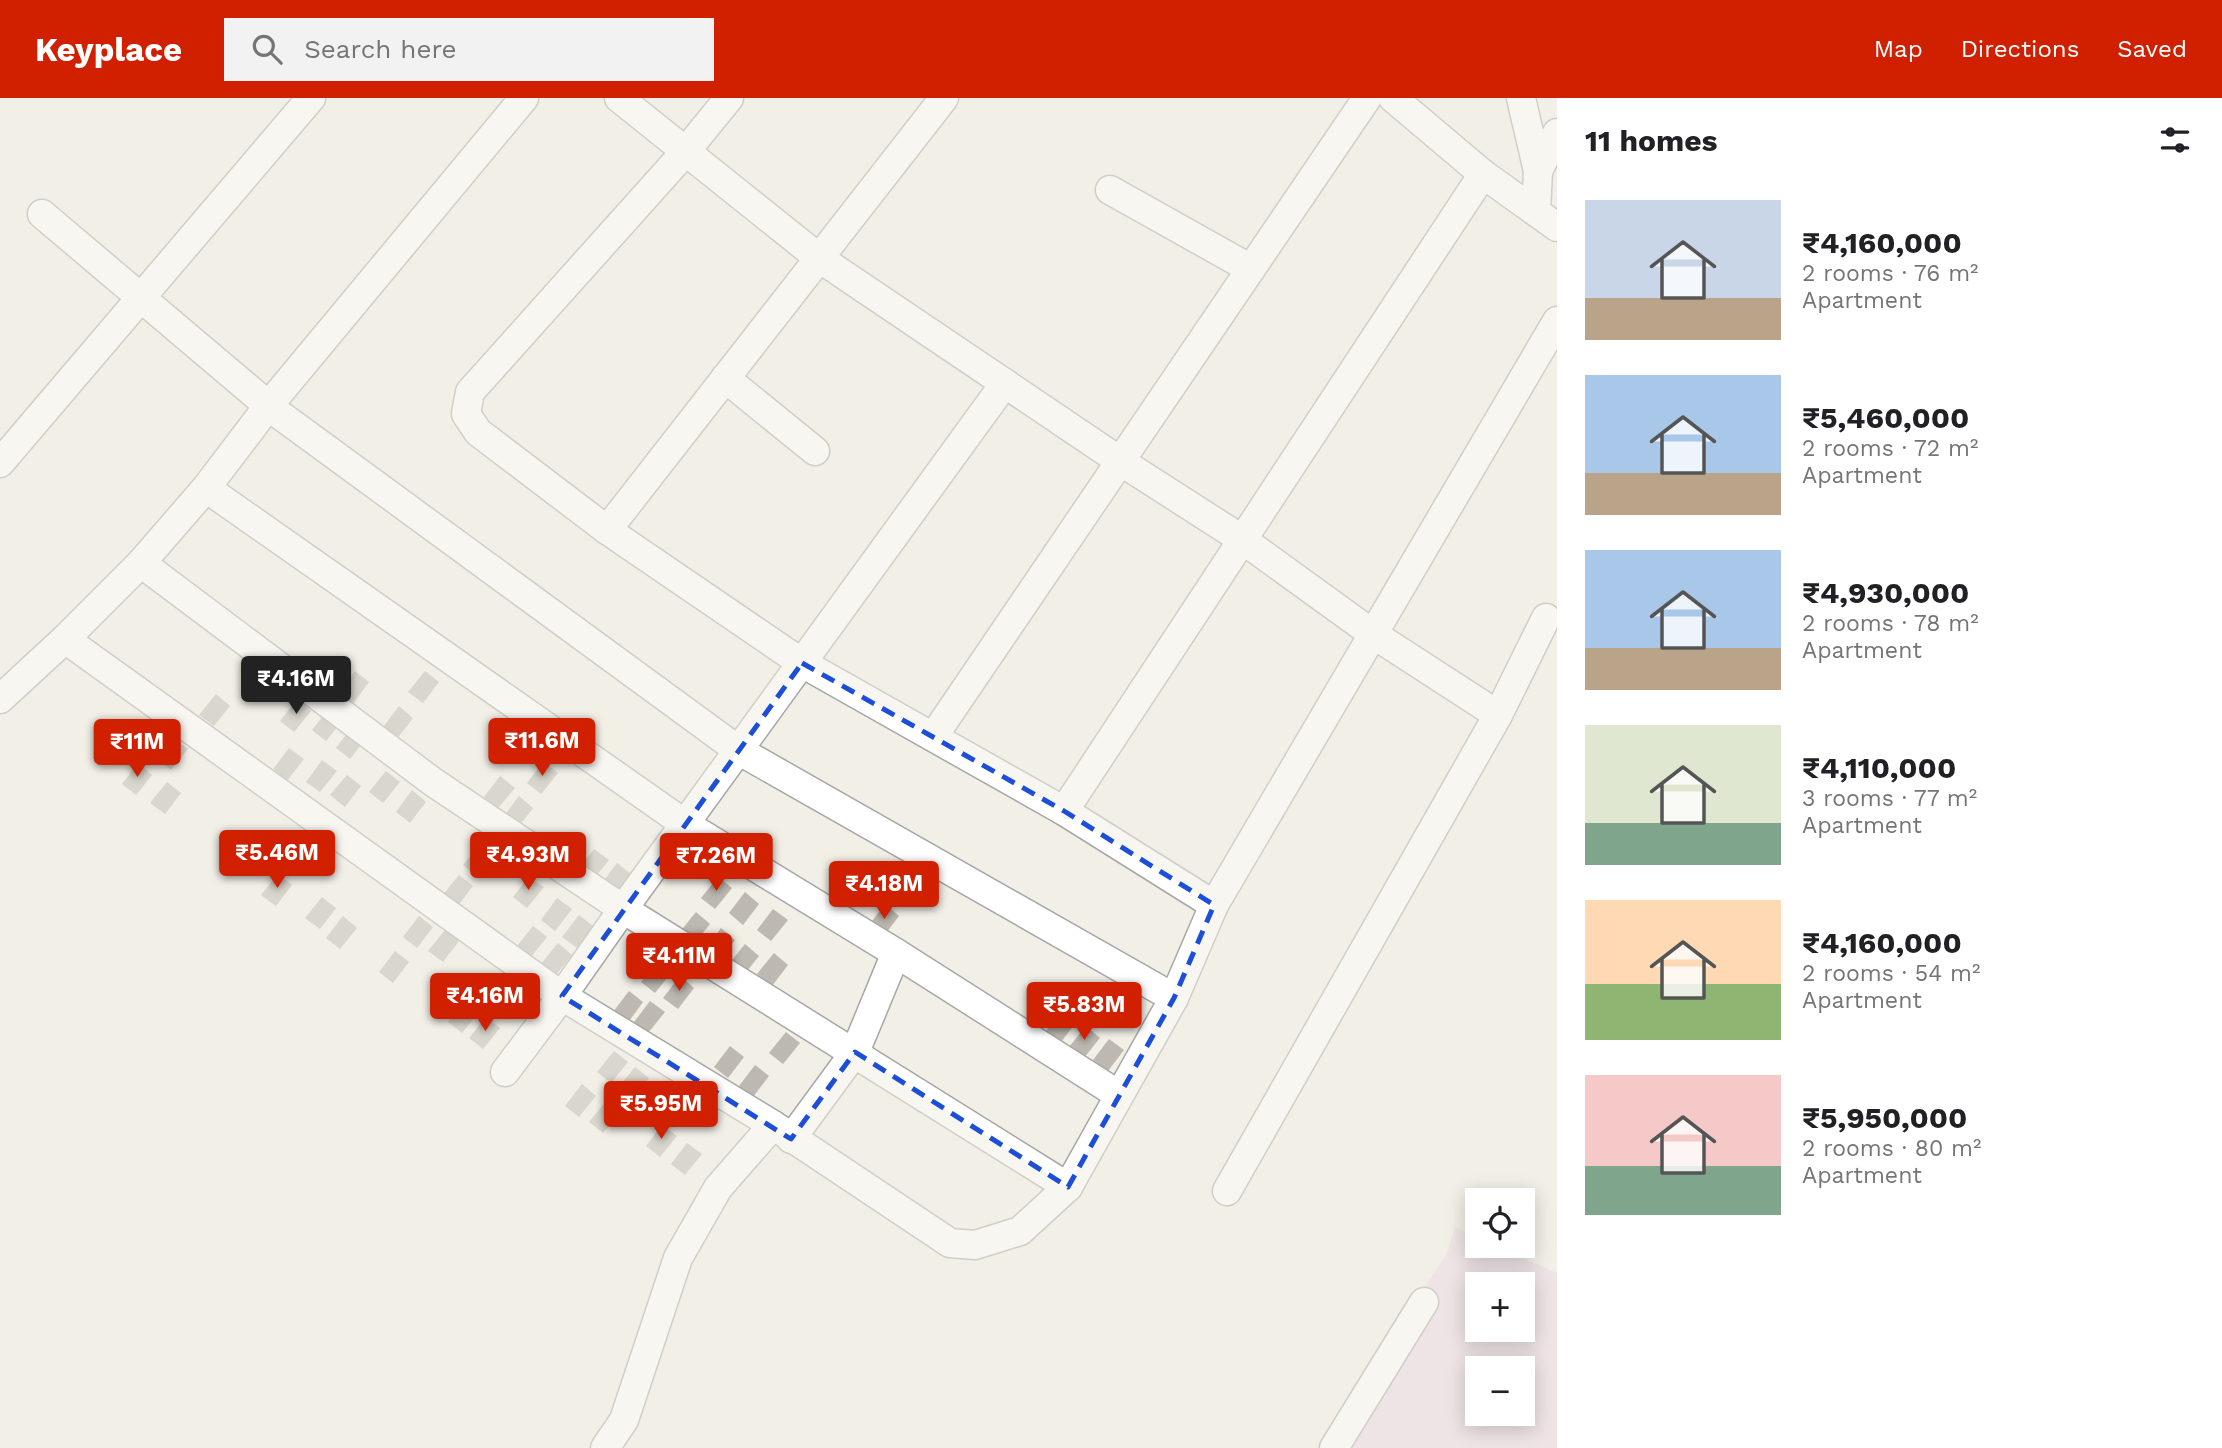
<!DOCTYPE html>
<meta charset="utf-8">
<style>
body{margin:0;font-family:"Work Sans",sans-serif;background:#f2f2f2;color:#202124;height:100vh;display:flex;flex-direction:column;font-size:26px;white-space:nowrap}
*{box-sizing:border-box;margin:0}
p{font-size:23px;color:#757577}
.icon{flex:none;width:38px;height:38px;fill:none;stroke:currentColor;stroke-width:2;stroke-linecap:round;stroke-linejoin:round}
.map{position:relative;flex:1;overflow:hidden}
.panel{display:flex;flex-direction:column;background:#fff;width:665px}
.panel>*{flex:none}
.controls{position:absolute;left:1465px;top:1090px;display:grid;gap:14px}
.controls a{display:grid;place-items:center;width:70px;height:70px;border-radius:0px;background:#fff;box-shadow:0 4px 18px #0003;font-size:35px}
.price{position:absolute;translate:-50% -60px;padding:0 16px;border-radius:7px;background:#d02000;color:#fff;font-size:23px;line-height:46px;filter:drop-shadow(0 2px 4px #0008)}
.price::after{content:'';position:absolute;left:50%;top:42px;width:21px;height:16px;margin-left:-10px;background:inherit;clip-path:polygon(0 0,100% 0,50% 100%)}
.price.active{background:#222;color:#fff}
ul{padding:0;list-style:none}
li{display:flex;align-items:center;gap:21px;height:175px;padding:0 28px}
li span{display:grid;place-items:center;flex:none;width:196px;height:140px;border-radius:0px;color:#555}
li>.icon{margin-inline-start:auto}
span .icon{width:84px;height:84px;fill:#fffc;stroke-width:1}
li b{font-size:30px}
h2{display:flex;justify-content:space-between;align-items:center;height:84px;padding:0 28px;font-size:30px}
header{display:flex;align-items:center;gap:42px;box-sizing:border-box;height:98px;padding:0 35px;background:#d02000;color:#fff}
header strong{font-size:33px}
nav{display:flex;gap:38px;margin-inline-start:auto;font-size:24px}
.search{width:490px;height:63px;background:#f2f2f2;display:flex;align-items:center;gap:18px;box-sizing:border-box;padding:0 24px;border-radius:0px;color:#757577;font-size:26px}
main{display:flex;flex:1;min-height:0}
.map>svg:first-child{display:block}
.industrial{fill:#ead8e4;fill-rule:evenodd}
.building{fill:#bdb8b0}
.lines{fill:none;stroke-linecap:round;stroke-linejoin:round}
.minor-casing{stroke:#a7a7a7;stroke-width:31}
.minor{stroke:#fff;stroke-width:28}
.marked{fill:none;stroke:#1d4ed8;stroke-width:5;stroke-dasharray:14 9;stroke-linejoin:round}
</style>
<header>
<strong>Keyplace</strong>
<div class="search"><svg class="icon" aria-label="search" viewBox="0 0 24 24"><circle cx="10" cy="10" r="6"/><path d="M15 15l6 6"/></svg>Search here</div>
<nav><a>Map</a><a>Directions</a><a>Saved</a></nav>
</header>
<main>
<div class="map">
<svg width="1557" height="1350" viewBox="0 0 1557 1350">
<rect width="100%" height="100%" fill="#f1efe6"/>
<!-- industrial -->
<path class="industrial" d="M 1455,1129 L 1477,1139 L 1477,1148 L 1497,1148 L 1557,1175 L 1557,1350 L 1321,1350 L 1447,1155 ZM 1477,1186 L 1522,1186 L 1522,1232 L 1477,1232 ZM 1477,1270 L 1522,1270 L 1522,1316 L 1477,1316 Z"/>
<!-- building -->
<g class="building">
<path d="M 355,573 L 369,584 L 353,606 L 339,594 Z"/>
<path d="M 425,573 L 439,584 L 423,605 L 408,594 Z"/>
<path d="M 216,596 L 230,608 L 214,628 L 199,617 Z"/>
<path d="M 297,601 L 311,613 L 294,634 L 280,623 Z"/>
<path d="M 399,608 L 413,620 L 397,641 L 383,629 Z"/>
<path d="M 328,611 L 343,622 L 326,643 L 312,632 Z"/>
<path d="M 352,629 L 366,640 L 350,661 L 336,650 Z"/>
<path d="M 173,640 L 188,651 L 171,672 L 157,661 Z"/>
<path d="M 289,650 L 304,661 L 287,683 L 273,671 Z"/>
<path d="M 322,662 L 337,673 L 320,694 L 306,684 Z"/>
<path d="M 543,664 L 558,675 L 541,696 L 527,685 Z"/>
<path d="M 138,665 L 152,677 L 136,697 L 122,686 Z"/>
<path d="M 386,673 L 400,684 L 383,705 L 369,694 Z"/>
<path d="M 347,677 L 361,688 L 345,709 L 330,697 Z"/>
<path d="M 500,678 L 515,690 L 498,710 L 484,699 Z"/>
<path d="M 167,684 L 181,695 L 165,716 L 150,705 Z"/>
<path d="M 412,692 L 426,704 L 410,725 L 396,714 Z"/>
<path d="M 519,698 L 533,710 L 517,731 L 503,719 Z"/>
<path d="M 569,734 L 583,745 L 566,766 L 552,754 Z"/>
<path d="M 300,735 L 314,746 L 298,767 L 284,756 Z"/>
<path d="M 480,746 L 494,757 L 477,778 L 463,767 Z"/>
<path d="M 594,751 L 609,762 L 592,783 L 578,772 Z"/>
<path d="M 617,765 L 631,776 L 615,798 L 601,786 Z"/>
<path d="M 278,776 L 292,787 L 276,808 L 261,797 Z"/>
<path d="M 459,777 L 473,788 L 457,809 L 442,798 Z"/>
<path d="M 529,779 L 544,789 L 527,810 L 513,799 Z"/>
<path d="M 718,779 L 732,790 L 715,811 L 701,800 Z"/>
<path d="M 745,794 L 759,806 L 743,827 L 729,815 Z"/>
<path d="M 322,799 L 336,810 L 320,831 L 305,820 Z"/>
<path d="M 557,800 L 572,811 L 555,833 L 541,822 Z"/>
<path d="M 885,806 L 899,818 L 883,839 L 869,827 Z"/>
<path d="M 773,811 L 788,822 L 771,843 L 757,832 Z"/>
<path d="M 696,814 L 710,826 L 694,846 L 679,835 Z"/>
<path d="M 579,817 L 593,828 L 577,850 L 562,839 Z"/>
<path d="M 343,818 L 357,830 L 340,851 L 326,840 Z"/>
<path d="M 419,818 L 433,829 L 417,850 L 403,839 Z"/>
<path d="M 533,828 L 547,839 L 530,860 L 516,849 Z"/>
<path d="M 721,830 L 735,842 L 719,863 L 705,852 Z"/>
<path d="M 445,832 L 459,843 L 443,864 L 428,853 Z"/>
<path d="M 558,845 L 572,857 L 556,877 L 541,866 Z"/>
<path d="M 745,846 L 759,858 L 743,878 L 728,867 Z"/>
<path d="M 395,853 L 409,864 L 393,885 L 379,874 Z"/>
<path d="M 774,855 L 788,867 L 772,888 L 757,876 Z"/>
<path d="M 657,863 L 671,875 L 655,895 L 641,884 Z"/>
<path d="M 680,878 L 694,890 L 678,911 L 663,900 Z"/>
<path d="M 629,893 L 643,904 L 627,926 L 613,914 Z"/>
<path d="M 464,903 L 479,914 L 462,935 L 448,924 Z"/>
<path d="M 650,903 L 665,914 L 648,935 L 634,924 Z"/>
<path d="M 1063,912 L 1077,923 L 1061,944 L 1046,933 Z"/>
<path d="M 486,919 L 500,930 L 483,951 L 469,940 Z"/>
<path d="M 1086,928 L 1100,940 L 1083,961 L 1069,949 Z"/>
<path d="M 786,934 L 800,945 L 783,966 L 769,955 Z"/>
<path d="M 1109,941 L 1124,952 L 1108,973 L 1093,962 Z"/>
<path d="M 730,948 L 744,959 L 728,980 L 714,969 Z"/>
<path d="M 614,953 L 628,964 L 611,985 L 597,974 Z"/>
<path d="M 755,967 L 769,978 L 753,999 L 739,988 Z"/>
<path d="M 635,969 L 649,980 L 632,1001 L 618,990 Z"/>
<path d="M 661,985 L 676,996 L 659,1017 L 645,1006 Z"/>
<path d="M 582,986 L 596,998 L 579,1019 L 565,1008 Z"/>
<path d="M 606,1003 L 620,1015 L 603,1035 L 589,1024 Z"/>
<path d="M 662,1027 L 677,1038 L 660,1059 L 646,1048 Z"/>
<path d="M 687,1045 L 702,1056 L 685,1077 L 671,1066 Z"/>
</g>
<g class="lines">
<!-- minor casing -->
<g class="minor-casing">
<g id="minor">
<path d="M 619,0 L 819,160 L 1120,363 L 1243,442 L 1373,536 L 1498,617"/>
<path d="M 729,0 L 686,53 L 470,294 L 466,316 L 478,334 L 607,432 L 802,565 L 1064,713 L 1214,807"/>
<path d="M 1393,0 L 1483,76 L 1557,129"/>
<path d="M 1521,0 L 1538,73 L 1536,113"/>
<path d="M 1538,73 L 1557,35"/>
<path d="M 1110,92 L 1251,171"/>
<path d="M 42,116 L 276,314 L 738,652 L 1174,900"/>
<path d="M 725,280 L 815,353"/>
<path d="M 0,365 L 311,0"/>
<path d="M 206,390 L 685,726 L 896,855 L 1119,997"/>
<path d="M 607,432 L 944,0"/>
<path d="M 141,465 L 433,684 L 623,811 L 1068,1089"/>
<path d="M 65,541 L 562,898 L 773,1027 L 950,1145 L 975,1147 L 1020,1133 L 1068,1089 L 1174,900 L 1214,807 L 1557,223"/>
<path d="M 0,601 L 65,541 L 141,465 L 206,390 L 269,307 L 524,0"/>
<path d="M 933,639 L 1367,0"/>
<path d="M 1064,713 L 1483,76"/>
<path d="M 505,974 L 562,898 L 623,811 L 1005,285"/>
<path d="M 791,1041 L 855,954 L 896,855"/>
<path d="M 1227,1093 L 1498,617 L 1546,520"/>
<path d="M 605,1350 L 624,1322 L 678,1160 L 718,1090 L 773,1027"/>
<path d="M 1334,1350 L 1424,1204"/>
</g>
</g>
<!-- minor -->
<use href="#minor" class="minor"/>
</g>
<!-- marked area -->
<path d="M0 0H1557V1350H0ZM 802,565 L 1064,713 L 1214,807 L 1174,900 L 1068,1089 L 855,954 L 791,1041 L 562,898 Z" fill="#f1efe6" fill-opacity=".55" fill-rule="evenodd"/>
<path class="marked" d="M 802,565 L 1064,713 L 1214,807 L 1174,900 L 1068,1089 L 855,954 L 791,1041 L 562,898 Z"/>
</svg>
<div class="controls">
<a><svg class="icon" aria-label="locate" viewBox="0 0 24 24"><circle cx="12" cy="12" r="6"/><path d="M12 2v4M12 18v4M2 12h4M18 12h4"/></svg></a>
<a>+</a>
<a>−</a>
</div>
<b class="price active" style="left:296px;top:618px">₹4.16M</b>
<b class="price" style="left:542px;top:680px">₹11.6M</b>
<b class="price" style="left:137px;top:681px">₹11M</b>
<b class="price" style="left:277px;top:792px">₹5.46M</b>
<b class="price" style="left:528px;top:794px">₹4.93M</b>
<b class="price" style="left:716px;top:795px">₹7.26M</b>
<b class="price" style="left:884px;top:823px">₹4.18M</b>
<b class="price" style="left:679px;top:895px">₹4.11M</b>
<b class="price" style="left:485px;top:935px">₹4.16M</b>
<b class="price" style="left:1084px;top:944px">₹5.83M</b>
<b class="price" style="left:661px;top:1043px">₹5.95M</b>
</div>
<section class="panel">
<h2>11 homes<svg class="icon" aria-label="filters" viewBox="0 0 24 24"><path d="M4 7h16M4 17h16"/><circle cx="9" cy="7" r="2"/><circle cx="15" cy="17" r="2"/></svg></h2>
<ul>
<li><span style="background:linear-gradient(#c9d6e8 70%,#b9a48a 0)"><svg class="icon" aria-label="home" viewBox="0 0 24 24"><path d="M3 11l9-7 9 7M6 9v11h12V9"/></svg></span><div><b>₹4,160,000</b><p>2 rooms · 76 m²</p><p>Apartment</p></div></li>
<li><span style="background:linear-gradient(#a9c7e8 70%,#b9a48a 0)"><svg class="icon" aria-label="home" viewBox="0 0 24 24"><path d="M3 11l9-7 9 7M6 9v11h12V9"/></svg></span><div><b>₹5,460,000</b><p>2 rooms · 72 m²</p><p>Apartment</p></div></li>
<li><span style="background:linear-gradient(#a9c7e8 70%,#b9a48a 0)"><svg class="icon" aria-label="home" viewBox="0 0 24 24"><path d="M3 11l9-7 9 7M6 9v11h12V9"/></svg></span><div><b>₹4,930,000</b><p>2 rooms · 78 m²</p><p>Apartment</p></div></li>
<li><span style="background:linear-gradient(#dfe7d0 70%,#7fa58c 0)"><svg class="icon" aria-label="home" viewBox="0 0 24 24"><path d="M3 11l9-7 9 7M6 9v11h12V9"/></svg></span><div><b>₹4,110,000</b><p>3 rooms · 77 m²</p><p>Apartment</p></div></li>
<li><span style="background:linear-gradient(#ffd9b3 60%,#8fb573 0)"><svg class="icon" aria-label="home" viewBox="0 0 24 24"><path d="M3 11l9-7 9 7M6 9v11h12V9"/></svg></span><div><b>₹4,160,000</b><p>2 rooms · 54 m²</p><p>Apartment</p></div></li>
<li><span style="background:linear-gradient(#f6c9c9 65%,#7fa58c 0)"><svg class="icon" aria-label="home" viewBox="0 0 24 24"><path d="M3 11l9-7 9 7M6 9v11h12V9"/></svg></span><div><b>₹5,950,000</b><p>2 rooms · 80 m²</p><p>Apartment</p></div></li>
</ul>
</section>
</main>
